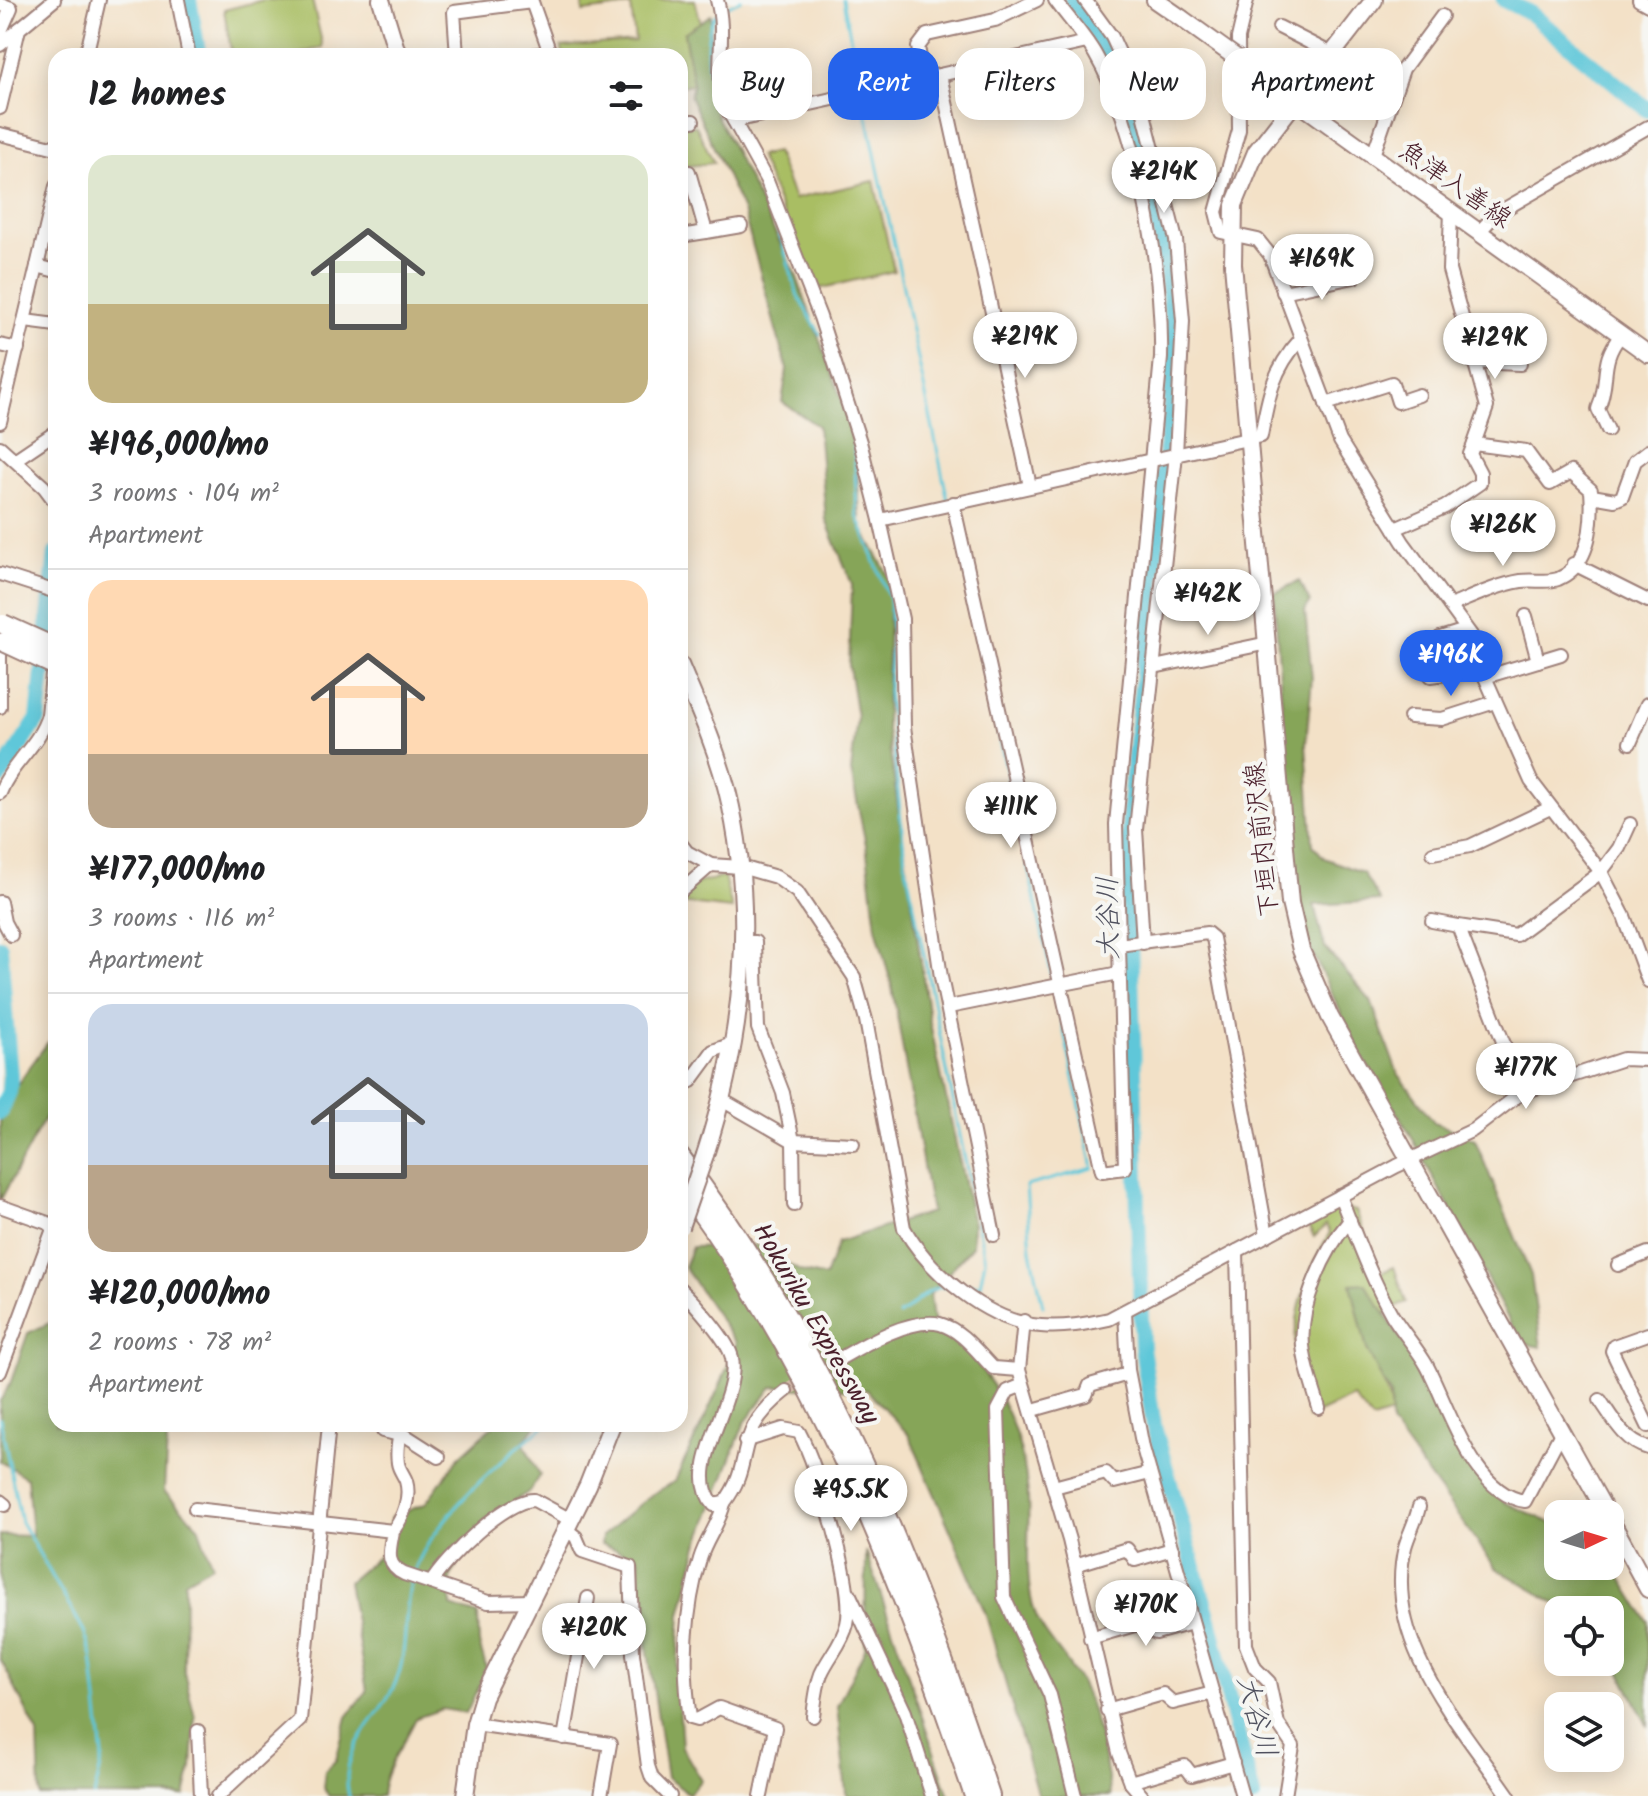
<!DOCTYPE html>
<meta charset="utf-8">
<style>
body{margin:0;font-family:Kalam,"Klee One",sans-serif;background:#f2f2f2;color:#202124;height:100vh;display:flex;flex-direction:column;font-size:30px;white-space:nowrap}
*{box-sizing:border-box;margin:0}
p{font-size:26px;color:#757577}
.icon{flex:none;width:44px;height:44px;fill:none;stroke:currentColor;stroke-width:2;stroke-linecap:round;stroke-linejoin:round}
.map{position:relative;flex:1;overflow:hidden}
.drawer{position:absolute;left:48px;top:48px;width:640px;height:1384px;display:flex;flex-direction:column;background:#fff;border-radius:24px;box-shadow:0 4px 20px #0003}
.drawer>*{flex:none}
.banner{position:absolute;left:712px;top:48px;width:760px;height:72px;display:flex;gap:16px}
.needle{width:52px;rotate:86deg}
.fabs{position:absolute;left:1544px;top:1500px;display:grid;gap:16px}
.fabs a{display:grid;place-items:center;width:80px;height:80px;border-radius:16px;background:#fff;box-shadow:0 4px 20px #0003;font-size:40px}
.price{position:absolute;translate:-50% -68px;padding:0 18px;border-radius:28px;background:#fff;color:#222;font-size:26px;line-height:52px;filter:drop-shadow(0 2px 4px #0008)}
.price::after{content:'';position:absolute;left:50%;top:48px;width:24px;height:18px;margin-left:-12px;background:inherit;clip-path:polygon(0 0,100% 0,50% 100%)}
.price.current{background:#2563eb;color:#fff}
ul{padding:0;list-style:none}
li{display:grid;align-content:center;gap:16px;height:424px;padding:0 40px}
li+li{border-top:2px solid #e0e0e0}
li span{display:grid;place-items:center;height:248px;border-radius:24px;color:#555}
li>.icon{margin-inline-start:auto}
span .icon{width:144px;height:144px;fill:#fffc;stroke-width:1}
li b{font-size:34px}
h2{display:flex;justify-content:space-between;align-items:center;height:96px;padding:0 40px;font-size:34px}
.pill{padding:0 28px;border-radius:24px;background:#fff;box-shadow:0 4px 20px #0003;font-size:28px;line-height:72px}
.pill.current{background:#2563eb;color:#fff}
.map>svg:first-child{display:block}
.green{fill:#a9be63;stroke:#7a6e47;stroke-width:2}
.forest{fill:#86a559;stroke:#686242;stroke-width:2}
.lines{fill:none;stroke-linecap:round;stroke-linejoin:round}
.stream{stroke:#5ec7d9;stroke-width:3}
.river{stroke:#5ec7d9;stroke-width:16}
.minor-tunnel{stroke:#d1baa8;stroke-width:12;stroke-dasharray:12 6;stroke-linecap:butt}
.minor-casing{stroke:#9e8079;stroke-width:16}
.major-casing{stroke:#9e8079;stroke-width:20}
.highway-casing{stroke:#9e8079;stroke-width:22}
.minor{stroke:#fff;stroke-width:12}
.major{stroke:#fff;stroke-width:16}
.highway{stroke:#fff;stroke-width:18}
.major-bridge-casing{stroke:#9e8079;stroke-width:20;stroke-linecap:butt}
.highway-bridge-casing{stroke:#9e8079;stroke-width:22;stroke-linecap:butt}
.major-bridge{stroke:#fff;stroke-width:16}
.highway-bridge{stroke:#fff;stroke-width:18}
.labels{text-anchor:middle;stroke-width:8;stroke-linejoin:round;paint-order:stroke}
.street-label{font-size:26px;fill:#4a1f2b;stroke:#f6f6f2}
.water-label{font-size:28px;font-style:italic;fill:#50515f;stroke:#f6f6f2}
</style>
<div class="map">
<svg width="1648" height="1796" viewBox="0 0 1648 1796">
<rect width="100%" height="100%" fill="#f6f6f2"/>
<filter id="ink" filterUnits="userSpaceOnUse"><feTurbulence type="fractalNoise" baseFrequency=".0125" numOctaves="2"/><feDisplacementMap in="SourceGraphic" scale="16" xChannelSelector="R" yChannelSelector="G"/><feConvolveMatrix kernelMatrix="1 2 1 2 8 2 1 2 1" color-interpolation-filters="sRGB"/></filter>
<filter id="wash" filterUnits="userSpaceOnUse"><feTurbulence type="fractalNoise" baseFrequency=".006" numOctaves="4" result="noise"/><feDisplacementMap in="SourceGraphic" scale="32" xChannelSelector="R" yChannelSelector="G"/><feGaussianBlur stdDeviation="1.8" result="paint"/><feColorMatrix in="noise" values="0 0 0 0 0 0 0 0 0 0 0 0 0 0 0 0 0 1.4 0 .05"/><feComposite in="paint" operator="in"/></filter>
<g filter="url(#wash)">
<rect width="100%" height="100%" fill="#f3e1c7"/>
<!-- green -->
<g class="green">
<path d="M 263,0 L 312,0 L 323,47 L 292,56 L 232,56 L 224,10 Z"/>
<path d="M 583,0 L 695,0 L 701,23 L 684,33 L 693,84 L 680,86 L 680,56 L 564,56 L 561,47 L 635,41 L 631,6 L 583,12 Z"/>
<path d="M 680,126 L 696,126 L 714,163 L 680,167 Z"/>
<path d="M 776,152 L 794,199 L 874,181 L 894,271 L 814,290 L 759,156 Z"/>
<path d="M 724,877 L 732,909 L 680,903 L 680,897 L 697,883 Z"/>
<path d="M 1340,1208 L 1356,1211 L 1380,1273 L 1394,1267 L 1406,1302 L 1362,1327 C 1368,1358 1389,1383 1391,1414 L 1372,1420 L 1353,1397 L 1308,1418 C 1306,1394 1296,1373 1295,1351 C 1294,1307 1309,1269 1330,1232 L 1326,1225 L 1314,1237 L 1308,1226 Z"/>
</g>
<!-- forest -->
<g class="forest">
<path d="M 711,15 L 710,102 L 796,275 L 840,395 L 857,459 L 860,525 L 890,578 L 886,724 L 929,1018 L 973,1224 L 972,1246 L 930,1294 L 934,1329 C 989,1357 1020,1425 1027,1485 C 1032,1523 1022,1576 1035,1613 C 1044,1638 1069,1660 1081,1684 C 1098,1717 1105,1760 1111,1796 L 1038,1796 L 985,1612 L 954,1539 L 909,1435 L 867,1390 L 772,1387 L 744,1424 L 698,1545 L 681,1615 L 677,1673 L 682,1747 L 701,1780 L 689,1794 L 667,1778 L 641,1605 L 639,1558 L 601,1544 L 602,1536 L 651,1495 L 675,1481 L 722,1381 L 736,1343 L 684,1267 L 692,1247 L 757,1245 L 800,1271 L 825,1277 L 838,1242 L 931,1212 L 892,987 L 876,927 L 866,845 L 851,772 L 857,717 L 849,667 L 852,584 L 826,520 L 818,426 L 782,402 L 787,369 L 743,211 L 690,96 L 693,84 L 684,33 Z"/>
<path d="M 1299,581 L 1310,602 L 1305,611 L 1312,678 L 1306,744 L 1313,845 L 1324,858 L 1363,873 L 1380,901 L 1314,905 L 1325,948 L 1371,1001 L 1397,1072 L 1434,1122 L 1475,1140 L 1531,1275 L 1541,1347 L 1521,1343 L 1409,1132 L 1361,1055 L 1309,946 L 1294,878 L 1274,593 Z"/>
<path d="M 48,1042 L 56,1042 L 56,1097 L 0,1201 L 0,1108 Z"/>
<path d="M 1365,1283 L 1404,1344 L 1467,1463 L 1506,1503 L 1558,1526 L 1558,1566 L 1610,1566 L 1610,1560 L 1648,1622 L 1648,1727 L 1610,1650 L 1610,1610 L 1567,1610 L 1496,1568 L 1391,1424 L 1390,1395 L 1367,1350 L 1351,1284 Z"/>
<path d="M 56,1320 L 56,1424 L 168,1424 L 164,1491 L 198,1526 L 212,1565 L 185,1581 L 184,1672 L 195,1717 L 192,1768 L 185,1796 L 40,1796 L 38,1734 L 0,1658 L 0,1535 L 32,1536 L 27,1478 L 0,1461 L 0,1401 L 10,1384 L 28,1333 Z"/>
<path d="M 495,1424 L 537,1424 L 523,1442 L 540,1475 L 530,1491 L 485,1520 L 451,1576 L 451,1606 L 478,1615 L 479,1643 L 487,1671 L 466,1713 L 442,1709 L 416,1718 C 404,1745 384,1766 382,1796 L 329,1796 L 323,1788 L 325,1771 L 336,1760 L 347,1717 L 367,1691 L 348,1582 L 383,1552 L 391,1517 L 425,1504 L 459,1457 Z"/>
<path d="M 866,1551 L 949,1796 L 848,1796 L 846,1793 L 837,1706 L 865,1649 Z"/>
</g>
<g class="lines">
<!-- stream -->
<g class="stream">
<path d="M 843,0 L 861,90"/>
<path d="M 722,9 L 741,0"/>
<path d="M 716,14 C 698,39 710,105 731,127"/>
<path d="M 863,97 L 948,501"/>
<path d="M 774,215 L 798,296 L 820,334"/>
<path d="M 854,442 L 857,515 L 889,598 L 892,638 L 888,691 L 905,861 L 985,1260 L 980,1285 L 960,1285"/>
<path d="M 971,610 L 1053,981"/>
<path d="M 1043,1306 L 1031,1250 L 1026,1186 L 1093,1168 L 1055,989"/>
<path d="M 899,1315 C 918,1303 924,1288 949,1286"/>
<path d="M 0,1419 L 21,1522 L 84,1631 L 92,1656 L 103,1757 L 94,1796"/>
<path d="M 414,1572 C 433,1519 502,1458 547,1424"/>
<path d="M 349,1796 C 336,1745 386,1717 399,1673 C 408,1643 403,1610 412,1580"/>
</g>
<!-- river -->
<g class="river">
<path d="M 189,0 L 199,56"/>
<path d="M 1072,0 C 1120,58 1137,124 1152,196 C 1166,259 1176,318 1173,383 L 1130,802 L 1128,869 L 1142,1347 L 1154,1427 L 1210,1623 L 1253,1796"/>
<path d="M 1504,0 L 1530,13 L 1648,110"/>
<path d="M 0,777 L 38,719 L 56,553"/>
<path d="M 0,947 L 10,1076 L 9,1092 L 0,1112"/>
</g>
</g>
</g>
<g filter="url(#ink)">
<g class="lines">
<!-- minor-tunnel -->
<path class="minor-tunnel" d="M 786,1391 L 841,1358"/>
<!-- minor casing -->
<g class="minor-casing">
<g id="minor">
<path d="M 178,0 L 189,56"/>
<path d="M 717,0 C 729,42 708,83 734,121 L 1087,42"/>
<path d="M 1055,0 C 1068,18 1084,35 1095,54 C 1138,128 1163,272 1161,358 L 1116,824 L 1119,945"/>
<path d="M 1085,0 L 1112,37 L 1140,98 L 1176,240 L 1183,321 L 1176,454 L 1136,829 L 1143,943"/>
<path d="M 1247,0 L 1238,38 L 1239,130 L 1216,212 L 1221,232 L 1258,240 L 1270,255 L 1340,441 L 1403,542 L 1471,635 L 1485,677 L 1531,781 L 1601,872 L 1624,916 L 1648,981"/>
<path d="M 1639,0 L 1648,5"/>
<path d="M 0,4 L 11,8 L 0,33"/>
<path d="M 1279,27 L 1330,53"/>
<path d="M 0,45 L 19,29"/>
<path d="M 86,56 L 99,0"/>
<path d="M 457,56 L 454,12 L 532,2 L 550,53 L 560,56"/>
<path d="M 524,56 L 550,53 L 552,56"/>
<path d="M 940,75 L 1030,486"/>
<path d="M 924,79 L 918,47 L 927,35 L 995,20 L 1037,0"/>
<path d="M 0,108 L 19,29 L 54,0"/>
<path d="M 734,121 L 767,181 L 820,317 L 860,442 L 880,520 L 902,619 L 904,727 L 941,977 L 994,1235"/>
<path d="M 680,122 L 693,121"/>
<path d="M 0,134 L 56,148"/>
<path d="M 1373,155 L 1403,69 L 1442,16"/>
<path d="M 680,173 L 689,172 L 706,232 L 680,236"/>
<path d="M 1480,231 L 1496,214 L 1648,127"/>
<path d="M 706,232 L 741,226"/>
<path d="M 37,266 L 56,271"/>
<path d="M 1283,292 L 1354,277"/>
<path d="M 25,321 L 56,325"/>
<path d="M 0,345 L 18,349"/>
<path d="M 1473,362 L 1520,364"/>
<path d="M 1326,404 L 1392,383 L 1398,402 L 1419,395"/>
<path d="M 0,422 L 56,186"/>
<path d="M 1608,430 L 1598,409 C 1611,379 1598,363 1621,335"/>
<path d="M 0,447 L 44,487 L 56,503"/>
<path d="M 16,459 L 56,432"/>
<path d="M 1592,496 L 1615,500 L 1622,497 L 1635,461 L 1648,451"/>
<path d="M 953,503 L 1102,1171 L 1125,1168 L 1119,945 L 1207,933 L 1213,938 L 1267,1235"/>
<path d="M 880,520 L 1261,436 C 1268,397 1273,369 1300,340"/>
<path d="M 1395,529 L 1445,507 L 1480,483 L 1480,473 L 1470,454 L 1474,444"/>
<path d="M 1574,564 L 1648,601"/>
<path d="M 0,574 L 56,592"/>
<path d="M 1450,606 C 1472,597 1497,585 1521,581 C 1533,579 1547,583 1558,579 C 1592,565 1593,519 1591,490 L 1571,472 L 1550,484 L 1526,451 L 1474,444 L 1487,407 L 1449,270 L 1451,210"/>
<path d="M 1526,616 L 1538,661"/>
<path d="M 56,635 L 48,715 L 56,723"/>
<path d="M 1439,659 L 1440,638 L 1466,630"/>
<path d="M 1154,667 L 1268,643"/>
<path d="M 1431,676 L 1482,669"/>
<path d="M 1485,677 L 1561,654"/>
<path d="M 0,707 L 0,653"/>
<path d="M 1410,717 L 1442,719 L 1495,702"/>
<path d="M 1630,743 L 1647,704"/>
<path d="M 0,793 C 11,763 39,746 48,715"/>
<path d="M 680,843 L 687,852 L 711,865 L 741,867 L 776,877 L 797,892 L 854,977 L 866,1020 L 904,1228 C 929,1272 987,1322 1041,1326 C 1064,1328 1086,1324 1109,1319 L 1397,1166 L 1473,1130 L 1521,1093 L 1623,1059 L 1648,1060"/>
<path d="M 1433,853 L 1470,846 L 1548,809"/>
<path d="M 680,892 L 711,865"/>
<path d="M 0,902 L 4,922 L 11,935"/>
<path d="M 1432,921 L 1458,926"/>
<path d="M 742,942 L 755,942 L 758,1028 L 783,1093 L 793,1141 L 794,1205"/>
<path d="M 949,1007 L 1119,973"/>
<path d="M 1567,1070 L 1518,1080 L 1458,926 L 1516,935 L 1601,872 L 1619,848 L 1630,824"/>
<path d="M 680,1085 L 691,1081 L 713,1051 L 734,1043"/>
<path d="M 722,1100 L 793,1141 L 853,1144"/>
<path d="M 1340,1196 C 1356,1236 1371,1278 1392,1315 C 1403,1333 1417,1348 1427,1366 C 1449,1407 1473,1494 1525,1501 L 1562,1431"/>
<path d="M 0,1206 L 56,1226"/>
<path d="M 1237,1251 L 1246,1645 L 1255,1668 L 1269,1682 L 1278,1724 L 1293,1746 L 1285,1796"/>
<path d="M 1618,1265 L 1648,1253"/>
<path d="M 680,1289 C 693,1301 729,1341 732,1358 C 740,1402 681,1469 714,1505 L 724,1503 C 757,1460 729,1435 786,1391"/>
<path d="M 1125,1311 L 1128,1370 L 1143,1448 L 1242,1796"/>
<path d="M 1648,1334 L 1614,1346 L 1612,1351 L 1648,1426"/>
<path d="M 841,1358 C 865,1344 912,1317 940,1324 C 962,1330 978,1353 993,1368 L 1019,1370 L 1069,1540 L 1119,1753 L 1130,1782 L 1142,1796"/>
<path d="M 1019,1370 L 1024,1321"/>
<path d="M 0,1372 L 56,1221"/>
<path d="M 1023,1385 L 1008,1391 L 998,1410 L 1004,1597 L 1050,1695 L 1075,1796"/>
<path d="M 1600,1400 C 1613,1419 1625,1442 1648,1448"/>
<path d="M 1319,1408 C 1314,1390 1307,1372 1304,1353 C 1296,1310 1323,1252 1350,1220"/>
<path d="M 1033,1410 L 1086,1395 L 1090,1385 L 1128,1374"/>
<path d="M 380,1424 L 383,1431 L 399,1435"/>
<path d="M 400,1432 L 439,1457"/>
<path d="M 745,1441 L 783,1429 L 799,1432 C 818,1467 856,1588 847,1624 C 842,1644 829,1656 821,1674 C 816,1687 815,1702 813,1716"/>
<path d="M 1054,1487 L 1106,1473 L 1114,1482 L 1150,1473"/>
<path d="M 0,1501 L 5,1505"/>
<path d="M 724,1503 C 720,1523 706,1539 700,1559 C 685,1609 682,1667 690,1718 L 697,1720 L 719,1708 L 775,1728 L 761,1796"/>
<path d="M 1419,1507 C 1416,1521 1409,1533 1405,1547 C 1382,1642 1460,1724 1509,1796"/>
<path d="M 195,1509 L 393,1531 C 390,1550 384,1564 404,1574 L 488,1602 L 531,1601"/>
<path d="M 564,1528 L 576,1537 L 582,1551 L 630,1567 L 633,1654 L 648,1766 L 652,1778 L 670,1796"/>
<path d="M 393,1531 C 403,1518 411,1498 406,1481 C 404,1475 399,1470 398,1463 C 396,1450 399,1437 402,1424"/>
<path d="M 1075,1565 L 1127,1549 L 1135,1560 L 1172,1549"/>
<path d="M 431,1583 C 445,1559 506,1499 534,1500 L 569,1519"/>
<path d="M 849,1593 L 905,1712 L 932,1796"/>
<path d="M 1090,1638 L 1145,1622 L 1149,1630 L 1156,1633 L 1192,1623"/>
<path d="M 1107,1710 L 1163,1694 L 1173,1703 L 1213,1693"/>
<path d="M 475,1724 L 610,1744 L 601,1796"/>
<path d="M 198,1731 L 201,1796"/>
<path d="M 564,1738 L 588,1598"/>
<path d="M 1130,1782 L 1185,1766 L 1192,1775 L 1233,1763"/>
<path d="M 218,1796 L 300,1720 L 329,1424"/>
</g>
</g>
<!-- major casing -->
<g class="major-casing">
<g id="major">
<path d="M 381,0 L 398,56"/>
<path d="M 1155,0 L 1181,18"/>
<path d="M 1374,0 L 1256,152 L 1234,205 L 1233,264 L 1290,903 L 1301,950 L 1330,1017 L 1607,1514"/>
<path d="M 1270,82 L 1648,354"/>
<path d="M 680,665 C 697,705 716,747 727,790 C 757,910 743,1038 705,1155"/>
<path d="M 1610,1519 L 1648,1589"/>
<path d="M 465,1796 L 475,1724 L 483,1697 L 588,1485 L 612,1424"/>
</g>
</g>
<!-- highway casing -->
<g class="highway-casing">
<g id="highway">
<path d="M 680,1156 C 832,1356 912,1561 990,1796"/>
<path d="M 680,1184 C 819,1369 901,1579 974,1796"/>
</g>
</g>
<!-- minor -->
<use href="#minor" class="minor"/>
<!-- major -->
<use href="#major" class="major"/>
<!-- highway -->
<use href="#highway" class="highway"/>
<!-- major-bridge casing -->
<g class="major-bridge-casing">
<g id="major-bridge">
<path d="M 1181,18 L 1270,82"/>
<path d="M 680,1227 L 705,1155"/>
</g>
</g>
<!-- highway-bridge casing -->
<g class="highway-bridge-casing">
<g id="highway-bridge">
<path d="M 3,624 L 56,648"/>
<path d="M 4,642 L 56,666"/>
</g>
</g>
<!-- major-bridge -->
<use href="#major-bridge" class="major-bridge"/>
<!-- highway-bridge -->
<use href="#highway-bridge" class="highway-bridge"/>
</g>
</g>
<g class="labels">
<!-- street labels -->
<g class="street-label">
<text transform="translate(1456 184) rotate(35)" y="9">魚津入善線</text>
<text transform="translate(1261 840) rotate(-96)" y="9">下垣内前沢線</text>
<text transform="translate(817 1323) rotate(60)" y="9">Hokuriku Expressway</text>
</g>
<!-- water labels -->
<g class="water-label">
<text transform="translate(1107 918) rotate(-91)" y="10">大谷川</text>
<text transform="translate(1258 1716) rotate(75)" y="10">大谷川</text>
</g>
</g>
</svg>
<div class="fabs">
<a><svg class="needle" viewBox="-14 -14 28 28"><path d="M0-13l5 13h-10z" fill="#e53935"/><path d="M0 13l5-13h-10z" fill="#757577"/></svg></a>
<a><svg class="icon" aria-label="locate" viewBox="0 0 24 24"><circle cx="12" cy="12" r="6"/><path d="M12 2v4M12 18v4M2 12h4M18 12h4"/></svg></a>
<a><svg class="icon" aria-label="layers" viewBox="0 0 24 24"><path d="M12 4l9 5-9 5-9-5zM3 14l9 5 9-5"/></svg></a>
</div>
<b class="price" style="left:1164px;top:215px">¥214K</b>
<b class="price" style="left:1322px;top:302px">¥169K</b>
<b class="price" style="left:1025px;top:380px">¥219K</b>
<b class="price" style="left:1495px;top:381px">¥129K</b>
<b class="price" style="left:1503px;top:568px">¥126K</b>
<b class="price" style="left:1208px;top:637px">¥142K</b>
<b class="price current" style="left:1451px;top:698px">¥196K</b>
<b class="price" style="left:1011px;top:850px">¥111K</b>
<b class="price" style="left:1526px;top:1111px">¥177K</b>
<b class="price" style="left:851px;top:1533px">¥95.5K</b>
<b class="price" style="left:1146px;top:1648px">¥170K</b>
<b class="price" style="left:594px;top:1671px">¥120K</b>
<div class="banner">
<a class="pill">Buy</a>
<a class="pill current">Rent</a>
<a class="pill">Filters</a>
<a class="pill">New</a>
<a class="pill">Apartment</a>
</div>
<section class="drawer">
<h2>12 homes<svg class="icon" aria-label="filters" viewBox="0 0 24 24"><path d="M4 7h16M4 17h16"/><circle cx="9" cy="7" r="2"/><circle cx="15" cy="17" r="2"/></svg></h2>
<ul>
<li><span style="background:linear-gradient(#dfe7d0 60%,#c2b280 0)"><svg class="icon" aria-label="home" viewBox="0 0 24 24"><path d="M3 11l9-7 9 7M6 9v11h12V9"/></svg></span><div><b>¥196,000/mo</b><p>3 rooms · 104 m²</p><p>Apartment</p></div></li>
<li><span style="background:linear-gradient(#ffd9b3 70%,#b9a48a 0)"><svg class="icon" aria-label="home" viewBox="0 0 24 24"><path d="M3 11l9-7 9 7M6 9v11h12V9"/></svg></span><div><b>¥177,000/mo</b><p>3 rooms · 116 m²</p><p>Apartment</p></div></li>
<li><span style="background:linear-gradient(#c9d6e8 65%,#b9a48a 0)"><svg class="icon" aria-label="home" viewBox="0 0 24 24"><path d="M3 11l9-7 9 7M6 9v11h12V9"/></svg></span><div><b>¥120,000/mo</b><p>2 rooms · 78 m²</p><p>Apartment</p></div></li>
</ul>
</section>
</div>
